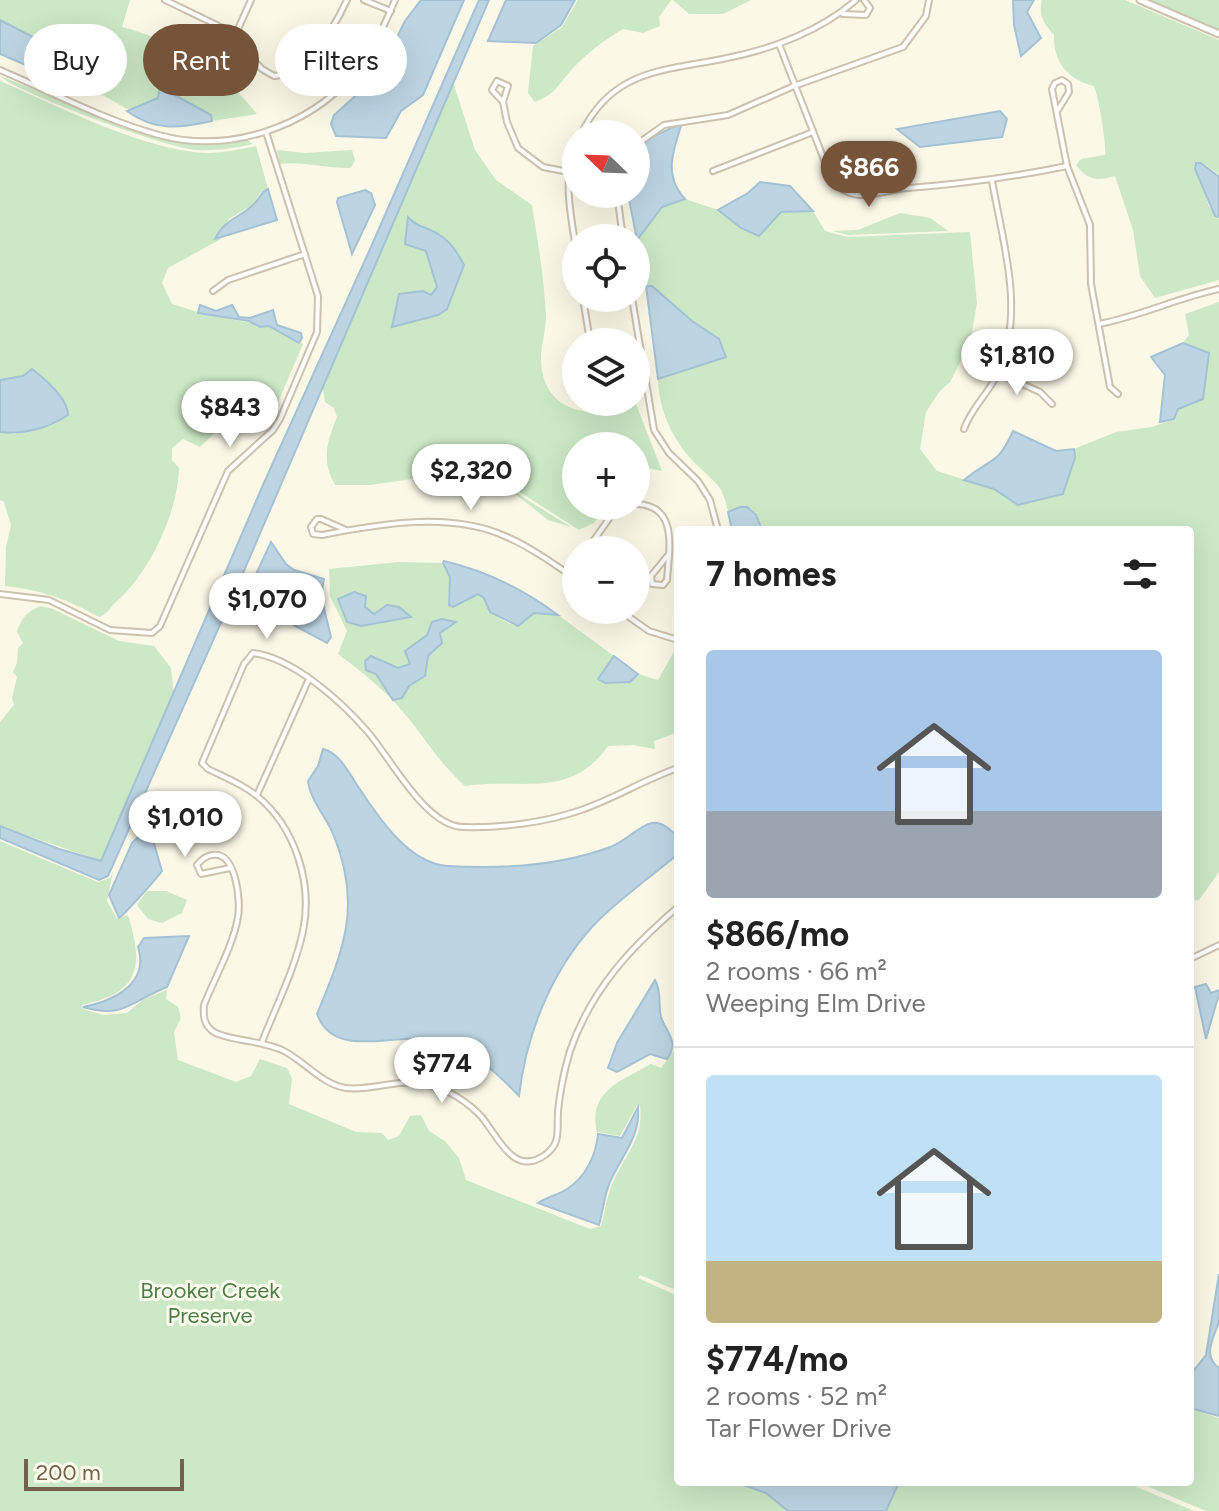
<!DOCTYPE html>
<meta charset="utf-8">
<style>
body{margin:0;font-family:Figtree,sans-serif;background:#f2f2f2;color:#222;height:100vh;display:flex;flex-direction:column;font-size:30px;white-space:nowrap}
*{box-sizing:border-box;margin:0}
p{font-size:26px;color:#767676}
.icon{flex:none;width:44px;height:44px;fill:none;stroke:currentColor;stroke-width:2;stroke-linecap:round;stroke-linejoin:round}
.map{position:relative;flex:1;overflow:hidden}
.drawer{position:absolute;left:674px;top:526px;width:520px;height:960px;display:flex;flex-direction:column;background:#fff;border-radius:8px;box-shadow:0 8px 32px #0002}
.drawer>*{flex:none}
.banner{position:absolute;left:24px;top:24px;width:530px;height:72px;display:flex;gap:16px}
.needle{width:52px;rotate:293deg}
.tools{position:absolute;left:562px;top:120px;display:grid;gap:16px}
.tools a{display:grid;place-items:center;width:88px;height:88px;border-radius:50%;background:#fff;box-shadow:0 8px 32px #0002;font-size:40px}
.scale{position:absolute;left:24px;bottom:20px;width:160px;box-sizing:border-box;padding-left:8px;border:4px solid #73634d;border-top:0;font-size:22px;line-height:28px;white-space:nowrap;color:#73634d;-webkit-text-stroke:6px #fefbed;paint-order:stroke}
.price{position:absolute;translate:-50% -68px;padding:0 18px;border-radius:28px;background:#fff;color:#222;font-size:26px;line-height:52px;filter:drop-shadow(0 2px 4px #0008)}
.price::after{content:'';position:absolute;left:50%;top:48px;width:24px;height:18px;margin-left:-12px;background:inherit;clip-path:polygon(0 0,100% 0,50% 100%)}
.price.current{background:#765439;color:#fff}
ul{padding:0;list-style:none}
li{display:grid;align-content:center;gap:16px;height:424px;padding:0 32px}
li+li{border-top:2px solid #e0e0e0}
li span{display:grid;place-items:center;height:248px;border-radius:8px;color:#555}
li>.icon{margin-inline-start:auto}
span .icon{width:144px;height:144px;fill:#fffc;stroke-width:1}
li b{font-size:34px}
h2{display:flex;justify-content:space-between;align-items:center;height:96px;padding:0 32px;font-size:34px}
.pill{padding:0 28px;border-radius:36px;background:#fff;box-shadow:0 8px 32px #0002;font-size:28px;line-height:72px}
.pill.current{background:#765439;color:#fff}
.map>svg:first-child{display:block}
.green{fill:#cce8c6}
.water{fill:#bdd5e3;stroke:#a4c2d4;stroke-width:2}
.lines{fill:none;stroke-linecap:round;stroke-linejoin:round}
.minor-casing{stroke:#ccc2ae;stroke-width:8}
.tertiary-casing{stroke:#ccc2ae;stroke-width:9}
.minor{stroke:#fff;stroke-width:4}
.tertiary{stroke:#fff;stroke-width:5}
.labels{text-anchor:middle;stroke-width:6;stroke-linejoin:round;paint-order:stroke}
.park-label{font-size:22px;fill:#4d7d49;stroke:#fefbed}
</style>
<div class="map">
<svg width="1219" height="1511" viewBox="0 0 1219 1511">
<rect width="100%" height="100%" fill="#fbf8e7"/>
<!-- green -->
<g class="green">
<path d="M 0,0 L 130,0 L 122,27 C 177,41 222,70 257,114 L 212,121 L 210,115 L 160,88 L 158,98 L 143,106 L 127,109 L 82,83 L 90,57 L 79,51 L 56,50 L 0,20 Z"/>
<path d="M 578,0 L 671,0 L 659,17 L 660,26 L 643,33 L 623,29 C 604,40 587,53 572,69 C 557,86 557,93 535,102 L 528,93 L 533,46 L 562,27 Z"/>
<path d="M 673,0 L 751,0 L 723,14 L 689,14 Z"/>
<path d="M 1042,0 L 1125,0 L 1219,40 L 1219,175 L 1202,162 L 1194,164 L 1209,206 L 1219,219 L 1219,280 L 1155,298 L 1140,276 L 1133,230 L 1115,176 C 1096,181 1089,181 1076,165 L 1081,159 L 1105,155 C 1107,146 1098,94 1094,86 C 1068,80 1053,62 1054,35 C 1044,23 1038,16 1042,0 Z"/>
<path d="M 1147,0 L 1219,0 L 1219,31 Z"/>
<path d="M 0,76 L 158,138 L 200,144 L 247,140 L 253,144 C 235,148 215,151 197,150 C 169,149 17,93 0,76 Z"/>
<path d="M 0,81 C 59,106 130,144 194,152 C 214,155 236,150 256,146 L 268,189 L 260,193 L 255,203 L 229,219 L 216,239 L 221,239 L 168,268 L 162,283 L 172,304 C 204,315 238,321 270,326 C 278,327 293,340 303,344 L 278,402 L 258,392 L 200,447 L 183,439 L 172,448 L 172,460 L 179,468 C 178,512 150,572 117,601 C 110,607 108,614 99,617 C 67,599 41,590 5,586 L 6,547 L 11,525 L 4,502 L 0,500 L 0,432 L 14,434 L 55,424 L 68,408 L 41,376 L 0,380 Z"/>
<path d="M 453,82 L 475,150 L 496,180 L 532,205 C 538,242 544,279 546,316 C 546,331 541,345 541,358 C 541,414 594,421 636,404 L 662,471 L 636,466 L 636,446 L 576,446 L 576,506 L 606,506 L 594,523 L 579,530 L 510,486 L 447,474 L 370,485 L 335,485 C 321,460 327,442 337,417 L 334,408 L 325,402 L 322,384 Z"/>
<path d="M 277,150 L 305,153 L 352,150 L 355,160 L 351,168 C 328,169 303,161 280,164 Z"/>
<path d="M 685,199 L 718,210 L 741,228 L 781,212 L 813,211 L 825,231 L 848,237 L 970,232 L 977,303 L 970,343 L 950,382 L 939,392 L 926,412 L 920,449 L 937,471 L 994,489 L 1018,505 L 1075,459 L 1074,449 L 1116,432 L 1152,427 L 1174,419 L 1178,409 L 1203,399 L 1209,353 L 1183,343 L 1189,335 L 1185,314 L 1219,302 L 1219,872 L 1199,900 L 1190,901 L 1190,530 L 762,530 L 762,526 L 740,507 L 728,512 C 723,485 717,485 699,467 C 674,443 659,413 658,379 L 726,357 L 719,339 L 692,321 L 652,286 L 646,286 L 637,240 L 662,207 Z"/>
<path d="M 900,213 L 930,218 L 948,231 L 848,235 L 832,231 L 858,230 Z"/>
<path d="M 447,476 L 510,489 L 571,527 L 548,520 L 513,492 L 501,488 L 455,492 L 412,481 Z"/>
<path d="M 399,562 L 443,563 L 450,577 L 448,601 L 453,607 L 478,594 L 484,598 C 488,611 503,623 517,626 L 534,613 L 558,615 L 614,656 L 604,673 L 630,682 L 638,674 L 658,680 L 675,650 L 678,651 L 678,737 L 676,733 L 654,741 L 655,749 L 633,745 L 608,746 C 569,801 520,777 465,786 C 439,763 426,739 404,713 C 385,690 362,672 338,654 L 347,631 L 330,596 L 329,569 Z"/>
<path d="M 40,606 L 53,609 L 119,641 L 154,646 L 171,668 L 174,695 L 101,861 L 0,826 L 0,722 L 14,705 L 12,698 L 17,677 L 13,672 L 17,663 L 18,648 L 23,643 L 17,632 C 21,618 27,612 40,606 Z"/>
<path d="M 0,841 L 98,882 L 110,878 L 113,872 L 107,901 L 117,919 L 128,915 C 144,967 140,993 82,1005 L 83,1009 L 103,1015 L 127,1013 L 144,999 L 167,990 L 166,999 L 178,1007 L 181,1018 L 174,1032 L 178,1060 L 236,1082 L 251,1076 L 260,1059 L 287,1068 L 292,1078 L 289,1104 L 356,1132 L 382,1133 L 388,1140 L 399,1136 L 410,1116 L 421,1115 L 429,1131 L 445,1141 L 459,1158 L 466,1180 L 590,1229 L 601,1226 C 605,1212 607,1195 613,1182 C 625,1156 644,1137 640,1107 L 637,1105 L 620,1136 L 597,1132 C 587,1091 623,1080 651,1064 L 661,1068 L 678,1045 L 678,1291 L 640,1275 L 638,1278 L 678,1296 L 678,1482 L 735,1482 L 766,1493 L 788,1511 L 0,1511 Z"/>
<path d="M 147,891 L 166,891 L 187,900 L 182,913 L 162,923 L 148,919 L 137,905 Z"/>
<path d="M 1190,1409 L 1219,1418 L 1219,1511 L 1206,1511 L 1137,1482 L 1190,1482 Z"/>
<path d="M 899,1482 L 1125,1482 L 1194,1511 L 886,1511 Z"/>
</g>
<!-- water -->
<g class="water">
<path d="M 421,0 L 464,0 L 423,95 L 401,111 L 386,138 L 336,136 L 331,124 L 334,115 L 363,89 L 384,63 L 405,21 Z"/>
<path d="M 479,0 L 489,0 L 240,580 L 108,876 L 99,880 L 0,838 L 0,826 L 59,849 L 101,861 L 263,485 L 371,247 Z"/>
<path d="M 506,0 L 575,0 L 561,25 L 536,43 L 488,41 Z"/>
<path d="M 1013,0 L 1034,0 L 1027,12 L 1041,38 L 1021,56 L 1014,25 Z"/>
<path d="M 0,20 L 56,49 L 90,54 L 82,83 L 56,78 L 0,54 Z"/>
<path d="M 160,87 L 211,115 L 212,121 C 181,128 155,132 127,111 L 158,98 Z"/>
<path d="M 1000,111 L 1007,119 L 1002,137 L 920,147 L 897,129 Z"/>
<path d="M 682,123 C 673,151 663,175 685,199 L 662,207 L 637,240 L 628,194 L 636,194 L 636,150 L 654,136 Z"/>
<path d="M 1196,163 L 1201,163 L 1219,177 L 1219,217 L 1215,216 L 1195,169 Z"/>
<path d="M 760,182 L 790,186 L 813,211 L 781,212 L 759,236 L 741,228 L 718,210 L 748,193 Z"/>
<path d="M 268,189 L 277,220 L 215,239 C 225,218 241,218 255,203 C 261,197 260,193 268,189 Z"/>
<path d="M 365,190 L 371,193 L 375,205 L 352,254 L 337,202 L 338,198 Z"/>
<path d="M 408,217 C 416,227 427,227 438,234 C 451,242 457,252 464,265 L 447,309 L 438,315 L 392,327 L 399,294 L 423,291 L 431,295 L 437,287 L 426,251 L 405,244 Z"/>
<path d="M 646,286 L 652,286 L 692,321 L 719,339 L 726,357 L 658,379 Z"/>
<path d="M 200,305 L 216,311 L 232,305 L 239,317 L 250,318 L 273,310 L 277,325 L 301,333 L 302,338 L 299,343 L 269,326 L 260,327 L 249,321 L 198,313 Z"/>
<path d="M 1183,343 L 1209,353 L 1203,399 L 1178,409 L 1174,419 L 1160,422 L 1165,375 L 1151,357 Z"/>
<path d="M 32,369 C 45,379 68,398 68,415 C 49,428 23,435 0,432 L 0,380 L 23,376 Z"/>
<path d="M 1013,431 L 1056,451 L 1074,449 L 1075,458 L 1063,494 L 1018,505 L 994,489 L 964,480 C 991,457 997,467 1013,431 Z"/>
<path d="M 740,507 L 747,507 L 756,515 L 762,530 L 732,530 L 728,512 Z"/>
<path d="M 271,542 L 286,564 L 294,570 L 324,579 L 321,596 L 331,637 L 327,643 L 271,613 L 238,613 Z"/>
<path d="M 444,561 C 487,571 523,589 558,615 L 534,613 L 518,626 L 490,612 L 484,598 L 478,594 L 453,607 L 449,605 L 450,577 L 443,563 Z"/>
<path d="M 354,592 L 366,596 L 365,607 L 374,614 L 387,605 L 399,607 L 411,617 L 361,626 L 347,622 L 338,599 Z"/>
<path d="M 442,619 L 456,622 L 440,633 L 442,643 L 428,656 L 425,676 L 409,686 L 402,698 L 393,700 L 376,674 L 366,670 L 365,661 L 371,656 L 398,668 L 410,664 L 405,651 L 427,635 L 432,622 Z"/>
<path d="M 614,656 L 638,674 L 630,682 L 605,683 L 598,679 Z"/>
<path d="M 323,749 C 340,753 350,775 359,788 C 379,818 409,864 448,866 C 501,869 560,866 610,847 C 625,842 638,826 652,823 C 662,821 672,831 678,837 L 678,854 C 651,877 616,901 592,927 C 551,972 526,1035 519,1096 C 499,1075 476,1053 448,1046 C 435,1042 418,1038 405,1039 C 374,1040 331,1052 317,1014 C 344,949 362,905 334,836 C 327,818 310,800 308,781 L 318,766 Z"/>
<path d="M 211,808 L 217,814 L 215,818 L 162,837 L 156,834 L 161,820 L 180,814 L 183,819 L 196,810 L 204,813 Z"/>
<path d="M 138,837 L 153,840 L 162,871 C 157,878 125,914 119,918 L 109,895 L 132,843 Z"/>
<path d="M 189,936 L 167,987 C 131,1001 125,1019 83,1007 C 113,1001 150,984 138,947 L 144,938 Z"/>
<path d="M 655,980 C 662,992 658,1006 661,1017 C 666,1032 680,1042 667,1059 L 650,1054 L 617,1072 L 608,1068 L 617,1043 Z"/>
<path d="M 1206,984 L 1211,993 L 1219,990 L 1219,994 L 1206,1039 L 1195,987 Z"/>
<path d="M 638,1107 C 641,1137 621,1156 610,1182 C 604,1195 603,1211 599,1225 L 538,1203 C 547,1197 558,1195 567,1189 C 586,1177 596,1155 598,1134 L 622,1138 Z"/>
<path d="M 1219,1274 C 1219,1288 1219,1307 1219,1321 C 1215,1336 1201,1355 1219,1368 L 1219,1416 L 1193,1409 L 1190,1375 L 1206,1355 Z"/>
<path d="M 735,1482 L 899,1482 L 886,1511 L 788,1511 L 766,1493 Z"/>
</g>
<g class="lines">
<!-- minor casing -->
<g class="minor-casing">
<g id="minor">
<path d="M 165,0 L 223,28 L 262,69 L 274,76 C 308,73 334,28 347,0"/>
<path d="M 364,0 L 391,11"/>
<path d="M 843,14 L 866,15 L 870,8 L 864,0"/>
<path d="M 234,38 L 251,0"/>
<path d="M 779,44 L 830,175 C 836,185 846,194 859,195 C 875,196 892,189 908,188 C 962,184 1014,177 1067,166"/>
<path d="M 0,70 C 52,92 104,120 159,135 C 228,154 307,128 354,74 C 373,52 384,26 395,0"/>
<path d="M 503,102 L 508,86 L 497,81 L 492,90 L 503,102 L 507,122 L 518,148 L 543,167 L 569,172"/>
<path d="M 1058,110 L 1069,92 L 1068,84 L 1062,80 L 1055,83 L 1052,89 L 1067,166 L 1090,225 L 1091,284 L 1110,387 L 1118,394"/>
<path d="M 581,134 C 613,68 665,71 727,58 C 773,49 822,30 856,0"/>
<path d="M 576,144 C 562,176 571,216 576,249"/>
<path d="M 636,145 L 664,125 L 728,115 L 794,86 L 903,47 L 926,16 L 929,0"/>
<path d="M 713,171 L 813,132"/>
<path d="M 617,194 L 623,238"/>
<path d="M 213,291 L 228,280 L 305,254"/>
<path d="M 583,298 L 590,342"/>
<path d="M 632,298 L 654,430 L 669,453 L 698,481 L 710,500 L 718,530"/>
<path d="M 1099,324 C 1141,316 1177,298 1219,289"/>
<path d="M 998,373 L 1040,392 L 1052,404"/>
<path d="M 964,429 C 971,408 990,392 999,371 C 1025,311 1003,243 992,181"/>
<path d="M 636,504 C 679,505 669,550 667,580 L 663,585 L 652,584 L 651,576 L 669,554"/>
<path d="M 346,530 L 321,519 L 317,519 L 311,527 L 313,534 L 322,535 C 379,524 451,511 507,537 C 532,548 554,564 576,579"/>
<path d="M 587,550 L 613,513 L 625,506"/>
<path d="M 569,575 L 576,565"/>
<path d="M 0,594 L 49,600 L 110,630 L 152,633 L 160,626 L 228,471 L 273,430 L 280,419 L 317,332 L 318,296 L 266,132"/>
<path d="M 619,610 L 649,631 L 678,640"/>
<path d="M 257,795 L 309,679"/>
<path d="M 230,868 L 201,874 L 197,865 C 201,860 205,856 212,855 C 236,850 241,901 238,917 C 233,946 215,977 204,1005 C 203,1016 204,1026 214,1032 C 229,1041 263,1040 284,1051 C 304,1061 323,1085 346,1088 C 370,1091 394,1080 419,1083 C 441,1086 461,1097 478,1113 C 496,1130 511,1179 545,1155 C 549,1152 554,1147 556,1141 C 559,1132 557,1121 558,1111 C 560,1091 564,1071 570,1051 C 591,990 630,948 678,907"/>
<path d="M 1190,959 L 1219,945"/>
<path d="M 262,1042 C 276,1006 295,969 303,931 C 313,883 295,827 257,796 C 243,784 224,777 208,769 L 202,763 L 244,664 L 253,653 C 293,658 341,701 367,731 C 390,757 425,826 463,827 C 500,828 543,823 578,811 C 612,800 643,780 678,768"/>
</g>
</g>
<!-- tertiary casing -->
<g class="tertiary-casing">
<path id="tertiary" d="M 1140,0 L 1219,34"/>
</g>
<!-- minor -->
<use href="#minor" class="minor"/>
<!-- tertiary -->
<use href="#tertiary" class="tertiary"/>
</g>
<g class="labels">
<!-- park labels -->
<g class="park-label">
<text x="210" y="1298">Brooker Creek<tspan x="210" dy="25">Preserve</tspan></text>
</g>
</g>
</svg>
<div class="tools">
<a><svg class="needle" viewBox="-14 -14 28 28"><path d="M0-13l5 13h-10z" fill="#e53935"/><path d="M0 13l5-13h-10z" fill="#767676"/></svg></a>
<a><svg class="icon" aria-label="locate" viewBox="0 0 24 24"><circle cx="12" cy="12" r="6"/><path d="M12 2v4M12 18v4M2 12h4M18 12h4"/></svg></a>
<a><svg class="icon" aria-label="layers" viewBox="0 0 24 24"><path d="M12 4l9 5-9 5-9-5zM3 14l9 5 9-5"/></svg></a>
<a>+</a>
<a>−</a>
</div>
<div class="scale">200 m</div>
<b class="price current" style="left:869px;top:209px">$866</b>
<b class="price" style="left:1017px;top:397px">$1,810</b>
<b class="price" style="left:230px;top:449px">$843</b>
<b class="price" style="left:471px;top:512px">$2,320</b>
<b class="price" style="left:267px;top:641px">$1,070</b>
<b class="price" style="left:185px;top:859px">$1,010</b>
<b class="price" style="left:442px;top:1105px">$774</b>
<div class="banner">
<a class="pill">Buy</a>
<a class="pill current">Rent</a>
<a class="pill">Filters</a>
</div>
<section class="drawer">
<h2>7 homes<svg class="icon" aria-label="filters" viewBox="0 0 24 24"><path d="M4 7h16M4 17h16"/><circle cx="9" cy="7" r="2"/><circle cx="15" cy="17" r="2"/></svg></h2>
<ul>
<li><span style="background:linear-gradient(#a9c7e8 65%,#9aa5b1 0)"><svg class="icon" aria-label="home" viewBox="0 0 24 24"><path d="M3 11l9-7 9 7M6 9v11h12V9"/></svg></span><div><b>$866/mo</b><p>2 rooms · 66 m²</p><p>Weeping Elm Drive</p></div></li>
<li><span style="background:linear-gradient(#bfe0f5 75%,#c2b280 0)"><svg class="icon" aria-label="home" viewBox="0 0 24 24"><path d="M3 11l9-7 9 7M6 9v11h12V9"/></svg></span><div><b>$774/mo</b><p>2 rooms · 52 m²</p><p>Tar Flower Drive</p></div></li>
</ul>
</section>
</div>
